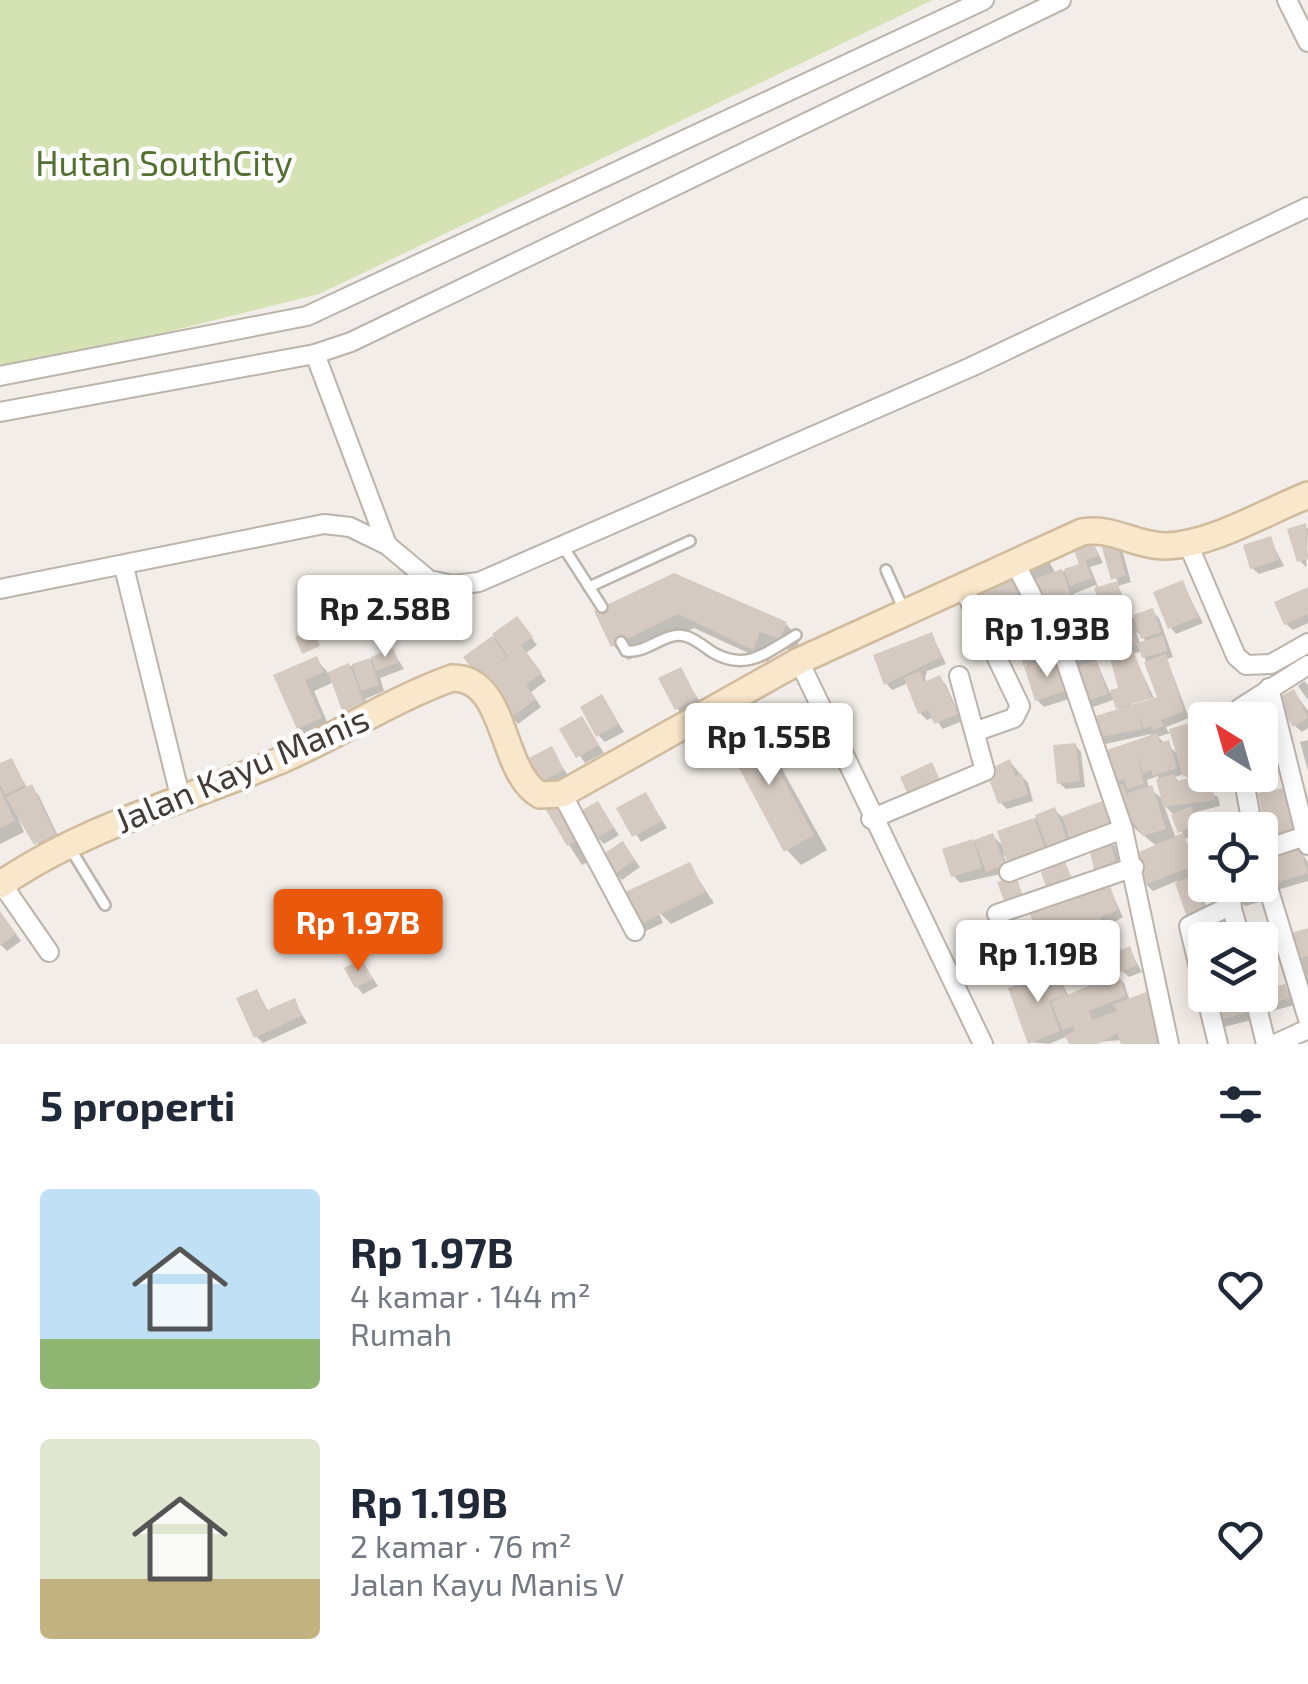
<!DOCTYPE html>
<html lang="id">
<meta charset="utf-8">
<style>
body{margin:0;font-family:"Exo 2",sans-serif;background:#f6f6f7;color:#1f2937;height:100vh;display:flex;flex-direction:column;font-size:38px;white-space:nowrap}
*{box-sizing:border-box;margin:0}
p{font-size:32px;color:#747a83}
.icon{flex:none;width:55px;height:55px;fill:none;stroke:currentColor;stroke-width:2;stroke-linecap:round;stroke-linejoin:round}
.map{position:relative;height:1044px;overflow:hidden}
.sheet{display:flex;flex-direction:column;background:#fff;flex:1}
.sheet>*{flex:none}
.needle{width:65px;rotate:323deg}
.controls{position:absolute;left:1188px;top:702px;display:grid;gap:20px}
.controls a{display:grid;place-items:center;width:90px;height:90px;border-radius:10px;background:#fff;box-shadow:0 5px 25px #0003;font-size:50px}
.price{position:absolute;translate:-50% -85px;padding:0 22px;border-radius:10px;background:#fff;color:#222;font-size:32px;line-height:65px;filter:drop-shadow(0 2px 5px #0008)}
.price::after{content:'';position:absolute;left:50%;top:60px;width:30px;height:22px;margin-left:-15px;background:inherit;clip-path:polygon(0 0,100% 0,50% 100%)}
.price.selected{background:#ea580c;color:#fff}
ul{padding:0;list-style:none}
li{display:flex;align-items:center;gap:30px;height:250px;padding:0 40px}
li span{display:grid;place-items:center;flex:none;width:280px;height:200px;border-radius:10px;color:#555}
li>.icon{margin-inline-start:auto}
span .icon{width:120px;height:120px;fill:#fffc;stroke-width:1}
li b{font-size:42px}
h2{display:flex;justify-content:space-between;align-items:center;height:120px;padding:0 40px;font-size:42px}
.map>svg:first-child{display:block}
.green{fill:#d4e2b4}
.shadow{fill:#0003;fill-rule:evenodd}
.building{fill:#d5cac1}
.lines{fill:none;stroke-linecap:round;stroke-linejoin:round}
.lane-casing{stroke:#bcb4ab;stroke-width:14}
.street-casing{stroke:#bcb4ab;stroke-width:22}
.secondary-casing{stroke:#d0bb9d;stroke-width:30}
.lane{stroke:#fff;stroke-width:9}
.street{stroke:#fff;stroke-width:18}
.secondary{stroke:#f9e7cb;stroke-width:25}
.labels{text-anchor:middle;stroke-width:9;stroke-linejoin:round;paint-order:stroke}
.park-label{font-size:35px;fill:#527030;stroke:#fff}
.street-label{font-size:35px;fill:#443d37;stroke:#fff}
</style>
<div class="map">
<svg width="1308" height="1044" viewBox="0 0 1308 1044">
<rect width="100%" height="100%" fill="#f2ede8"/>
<!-- green -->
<path class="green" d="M 0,0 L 933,0 L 319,294 L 0,374 Z"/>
<!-- shadow -->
<g class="shadow">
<path d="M 1305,526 L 1308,529 L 1306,567 L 1299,560 Z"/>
<path d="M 1270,539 L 1284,566 L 1259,574 L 1252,568 Z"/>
<path d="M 1092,541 L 1103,563 L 1090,567 L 1099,589 L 1118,583 L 1103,543 L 1121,546 L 1131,582 L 1118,586 L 1132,618 L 1152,611 L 1159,618 L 1173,657 L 1167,659 L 1189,718 L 1166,727 L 1168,732 L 1191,724 L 1198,731 L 1205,775 L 1212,776 L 1199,780 L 1205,791 L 1218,797 L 1220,806 L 1196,812 L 1203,832 L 1185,839 L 1201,872 L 1190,876 L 1199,886 L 1210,918 L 1189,916 L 1177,881 L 1153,891 L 1146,884 L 1158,847 L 1129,824 L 1111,781 L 1151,734 L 1105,744 L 1098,737 L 1120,712 L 1116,699 L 1093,707 L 1086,701 L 1079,668 L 1021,562 L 1045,554 L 1056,574 L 1082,565 ZM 1096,585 L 1100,598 L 1078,607 L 1073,594 ZM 1081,625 L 1092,636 L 1111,631 L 1124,656 L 1122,689 L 1110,693 ZM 1136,631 L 1147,642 L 1140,644 ZM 1142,651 L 1160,699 L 1133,708 L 1130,701 L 1154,698 L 1133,654 ZM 1173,732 L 1179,755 L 1158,737 ZM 1184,774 L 1190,780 L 1180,783 L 1175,777 ZM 1158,776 L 1164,800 L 1149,788 L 1147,780 ZM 1164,805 L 1173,814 L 1184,836 L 1176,839 Z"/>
<path d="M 1016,574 L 1049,637 L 1030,645 L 1038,664 L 1078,696 L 1044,707 L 1037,700 L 1019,638 L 1001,646 L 991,635 L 989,603 Z"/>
<path d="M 674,576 L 786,624 L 800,639 L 795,652 L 775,645 L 768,662 L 694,628 L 628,660 L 613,645 Z"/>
<path d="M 1182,583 L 1203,623 L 1176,634 L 1170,627 Z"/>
<path d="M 1308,589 L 1308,623 L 1293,630 L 1286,624 Z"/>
<path d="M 517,619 L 537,645 L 526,653 L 546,681 L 531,692 L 541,707 L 518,724 L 466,658 Z"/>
<path d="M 932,635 L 946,664 L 927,671 L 925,678 L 927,684 L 940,678 L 946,685 L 962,721 L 943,729 L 934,717 L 927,720 L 920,713 L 908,683 L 892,690 L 886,683 Z"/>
<path d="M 393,651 L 404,669 L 380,678 L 384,691 L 365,699 L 370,712 L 352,719 L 334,682 L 314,691 L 330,729 L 309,738 L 299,728 L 276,676 L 316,659 L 329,674 Z"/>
<path d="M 680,670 L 702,705 L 683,715 L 677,708 Z"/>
<path d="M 1304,681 L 1308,685 L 1308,700 L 1298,686 Z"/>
<path d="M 1294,692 L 1308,711 L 1308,728 L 1302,732 L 1295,726 Z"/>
<path d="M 602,697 L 624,732 L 605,742 L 595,732 Z"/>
<path d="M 731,710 L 746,731 L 753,727 L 767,742 L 827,850 L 801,865 L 787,850 L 722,732 Z"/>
<path d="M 581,719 L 604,753 L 585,763 L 562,730 Z"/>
<path d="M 1265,728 L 1272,734 L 1279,771 L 1260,777 L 1260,729 Z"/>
<path d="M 1308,740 L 1308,771 L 1300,742 Z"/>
<path d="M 1075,745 L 1081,752 L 1085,787 L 1066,789 L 1059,783 Z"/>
<path d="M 551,750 L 569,777 L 549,787 L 543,780 Z"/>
<path d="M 11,761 L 28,789 L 38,794 L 61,842 L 43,850 L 18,818 L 24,832 L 0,844 L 0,766 Z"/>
<path d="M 1010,762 L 1028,783 L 1033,801 L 1007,809 L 1001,803 Z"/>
<path d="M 646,795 L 667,828 L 641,842 L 620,809 Z"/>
<path d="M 560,802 L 591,860 L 582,865 L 569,845 Z"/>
<path d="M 1105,803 L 1111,810 L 1079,845 L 1068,834 L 1072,845 L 1016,867 L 1003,854 L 1010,872 L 960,883 L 954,876 L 946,850 L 993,836 L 1006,849 L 1000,833 L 1055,810 L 1063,818 Z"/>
<path d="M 598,804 L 619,835 L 604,844 L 597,837 Z"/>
<path d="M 1108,840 L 1115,846 L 1122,873 L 1104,878 Z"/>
<path d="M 623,844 L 640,867 L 622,880 L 615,873 Z"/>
<path d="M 1298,846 L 1308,863 L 1308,881 L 1280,889 L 1273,882 Z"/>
<path d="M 1062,858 L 1080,894 L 1108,885 L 1123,917 L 1093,934 L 1073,939 L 1066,932 L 1046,939 L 1039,933 L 1060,901 L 1052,871 Z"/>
<path d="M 689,865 L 714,903 L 671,924 L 658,911 L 663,923 L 646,931 L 639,925 Z"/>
<path d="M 1260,885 L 1267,900 L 1245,906 L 1238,899 Z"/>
<path d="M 0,912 L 21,941 L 7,951 L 0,944 Z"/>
<path d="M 1308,931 L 1308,1002 L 1291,935 Z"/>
<path d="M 1063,941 L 1079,953 L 1085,965 L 1069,972 L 1063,965 Z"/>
<path d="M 1129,949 L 1142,972 L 1129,977 L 1122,971 Z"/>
<path d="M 362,962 L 378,986 L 363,994 L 357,987 Z"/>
<path d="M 1056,973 L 1070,998 L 1117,976 L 1124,983 L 1130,1001 L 1124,1044 L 1123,1040 L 1071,1044 L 1068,1036 L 1049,1044 L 1030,1042 Z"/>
<path d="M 1285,986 L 1295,1005 L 1268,1012 L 1261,1006 Z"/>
<path d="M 257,992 L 269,1012 L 294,1001 L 307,1023 L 263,1043 L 256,1036 Z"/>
<path d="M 1212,995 L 1245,995 L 1251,1020 L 1224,1027 L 1217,1020 Z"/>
</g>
<!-- building -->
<g class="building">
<path d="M 1306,523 L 1308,559 L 1297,562 L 1287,529 Z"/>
<path d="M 1271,536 L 1279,560 L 1250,569 L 1243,545 Z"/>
<path d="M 1115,537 L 1126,575 L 1111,580 L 1100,541 Z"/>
<path d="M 1092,538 L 1098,556 L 1085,560 L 1092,578 L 1070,586 L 1064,569 L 1079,564 L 1072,545 Z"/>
<path d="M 1062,569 L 1074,604 L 1044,615 L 1032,580 Z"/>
<path d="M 1017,571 L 1040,626 L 1036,628 L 1040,637 L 1029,642 L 1037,659 L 1023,666 L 1012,626 L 989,636 L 976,606 L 985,602 L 979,587 Z"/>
<path d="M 674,573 L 787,622 L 780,639 L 760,632 L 753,650 L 678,614 L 611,647 L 594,611 Z"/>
<path d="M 1183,580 L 1198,617 L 1168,629 L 1153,592 Z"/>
<path d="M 1117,581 L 1137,644 L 1115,651 L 1105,622 L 1083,630 L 1074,606 L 1096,597 L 1101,608 L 1094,588 Z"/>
<path d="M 1308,587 L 1308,614 L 1284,625 L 1274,602 Z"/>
<path d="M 1072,607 L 1080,630 L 1057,638 L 1049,616 Z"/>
<path d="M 1153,608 L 1161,632 L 1141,639 L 1133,615 Z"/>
<path d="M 517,616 L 533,637 L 521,645 L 542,673 L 526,685 L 536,699 L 509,719 L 463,657 L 492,636 L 506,656 L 494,666 L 508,656 L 492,634 Z"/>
<path d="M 313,630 L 320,646 L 302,654 L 295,637 Z"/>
<path d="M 1082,631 L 1091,657 L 1071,664 L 1062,638 Z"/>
<path d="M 932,632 L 941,657 L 884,685 L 873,655 Z"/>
<path d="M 1163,635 L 1167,651 L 1142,658 L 1137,643 Z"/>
<path d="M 393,648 L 399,662 L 376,671 L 371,657 Z"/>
<path d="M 1133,650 L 1152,698 L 1116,709 L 1110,690 L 1118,688 L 1110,658 Z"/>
<path d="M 1166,654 L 1184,711 L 1161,720 L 1163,726 L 1153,730 L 1152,726 L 1144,729 L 1139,717 L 1142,729 L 1096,738 L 1089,718 L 1157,697 L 1144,662 Z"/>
<path d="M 317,656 L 324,672 L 305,680 L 322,718 L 297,729 L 273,675 Z"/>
<path d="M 370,658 L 379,685 L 361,691 L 352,664 Z"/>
<path d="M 1042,660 L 1045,669 L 1064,663 L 1072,689 L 1035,701 L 1024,666 Z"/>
<path d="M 1096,660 L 1108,694 L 1084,702 L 1073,668 Z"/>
<path d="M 349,663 L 365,705 L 343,713 L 328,672 Z"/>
<path d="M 681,667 L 697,698 L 675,710 L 658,678 Z"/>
<path d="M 920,671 L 924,682 L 940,675 L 958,714 L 934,724 L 928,710 L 918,714 L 904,678 Z"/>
<path d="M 1294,689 L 1308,718 L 1293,727 L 1276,699 Z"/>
<path d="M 602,694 L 619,724 L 596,737 L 580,707 Z"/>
<path d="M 732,707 L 740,722 L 720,734 L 711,719 Z"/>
<path d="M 582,716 L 599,745 L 576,758 L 559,729 Z"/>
<path d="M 1192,722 L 1205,770 L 1183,777 L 1169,729 Z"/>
<path d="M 753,724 L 814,835 L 784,852 L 724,740 Z"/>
<path d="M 1266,725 L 1274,754 L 1260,758 L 1260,727 Z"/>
<path d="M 1157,733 L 1160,743 L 1169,740 L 1177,768 L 1153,776 L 1151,770 L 1143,773 L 1137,754 L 1144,784 L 1127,789 L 1124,779 L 1109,783 L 1101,752 Z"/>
<path d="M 1076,743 L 1080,781 L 1057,784 L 1053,745 Z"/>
<path d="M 552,746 L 564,770 L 541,782 L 529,758 Z"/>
<path d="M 12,758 L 25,785 L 5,795 L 0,784 L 0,763 Z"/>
<path d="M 1010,759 L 1015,776 L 1022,774 L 1028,795 L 998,804 L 986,771 Z"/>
<path d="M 932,762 L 940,780 L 908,795 L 900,777 Z"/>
<path d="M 1175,774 L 1177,781 L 1198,776 L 1201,790 L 1212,787 L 1215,800 L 1163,807 L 1156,779 Z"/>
<path d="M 32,784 L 56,835 L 34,845 L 6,797 Z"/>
<path d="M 1123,784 L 1128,798 L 1128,793 L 1152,785 L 1166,829 L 1143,836 L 1134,823 L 1127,825 L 1115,787 Z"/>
<path d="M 1289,787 L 1296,831 L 1266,836 L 1258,793 Z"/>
<path d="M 0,789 L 15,821 L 0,828 Z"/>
<path d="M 646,792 L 662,821 L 632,837 L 616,808 Z"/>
<path d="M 561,799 L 583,837 L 567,846 L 545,808 Z"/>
<path d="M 1105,800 L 1114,824 L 1070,839 L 1062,816 Z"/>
<path d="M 598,801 L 614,828 L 595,839 L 579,812 Z"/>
<path d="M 1191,806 L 1198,825 L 1178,833 L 1171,815 Z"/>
<path d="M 1055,807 L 1067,839 L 1047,847 L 1035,815 Z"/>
<path d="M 1034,818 L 1045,848 L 1007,862 L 997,831 Z"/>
<path d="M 993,833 L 1005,865 L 986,872 L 974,840 Z"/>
<path d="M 1183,833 L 1196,865 L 1144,885 L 1132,855 Z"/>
<path d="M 1109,837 L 1117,867 L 1095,873 L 1089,849 Z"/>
<path d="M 973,839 L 982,868 L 951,877 L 942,849 Z"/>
<path d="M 623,841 L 635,860 L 613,875 L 600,856 Z"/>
<path d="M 1299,843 L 1308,873 L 1271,884 L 1262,854 Z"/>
<path d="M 1063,855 L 1073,884 L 1048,893 L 1041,872 L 1049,869 L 1046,861 Z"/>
<path d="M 690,862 L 705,892 L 637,926 L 621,894 Z"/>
<path d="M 1016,875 L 1024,900 L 1006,906 L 997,882 Z"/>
<path d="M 1193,876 L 1205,911 L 1187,917 L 1175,883 Z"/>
<path d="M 1109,882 L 1118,910 L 1100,917 L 1102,922 L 1064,933 L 1061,925 L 1037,934 L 1028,908 Z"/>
<path d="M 1231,885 L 1260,885 L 1262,893 L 1236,901 Z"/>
<path d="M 0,911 L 16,934 L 0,946 Z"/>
<path d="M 1220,927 L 1224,940 L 1205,940 L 1205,980 L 1192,934 Z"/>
<path d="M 1308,928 L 1308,956 L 1296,960 L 1288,934 Z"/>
<path d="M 1063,938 L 1067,946 L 1073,943 L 1080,958 L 1061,967 L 1050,944 Z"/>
<path d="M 1130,946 L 1137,965 L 1120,972 L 1112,954 Z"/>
<path d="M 362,959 L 373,979 L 355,988 L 344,968 Z"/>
<path d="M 1057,970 L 1066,995 L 1049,1001 L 1060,1031 L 1028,1044 L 1008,988 Z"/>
<path d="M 1118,973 L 1126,996 L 1089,1011 L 1092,1020 L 1117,1011 L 1114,1004 L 1152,990 L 1163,1044 L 1121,1044 L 1117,1033 L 1098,1044 L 1069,1044 L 1065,1035 L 1075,1031 L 1073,1026 L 1062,1030 L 1051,1002 Z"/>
<path d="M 1285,984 L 1290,998 L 1259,1007 L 1260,991 Z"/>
<path d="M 257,989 L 267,1010 L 295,998 L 302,1016 L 254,1038 L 236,998 Z"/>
<path d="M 1242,998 L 1246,1013 L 1215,1021 L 1211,1006 Z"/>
</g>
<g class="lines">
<!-- lane casing -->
<g class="lane-casing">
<g id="lane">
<path d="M 564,548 L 602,607"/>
<path d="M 886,570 L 903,608"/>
<path d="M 589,587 L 690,541"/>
<path d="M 621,642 L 626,651 C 647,654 665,631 685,636 C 694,638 705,647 712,652 C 746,672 766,653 796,635"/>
<path d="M 70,848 L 105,905"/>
</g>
</g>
<!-- street casing -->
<g class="street-casing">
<g id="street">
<path d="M 1287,0 L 1308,42"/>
<path d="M 315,354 L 387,545"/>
<path d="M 0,376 L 307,316 L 984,0"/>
<path d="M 0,412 L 315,354 L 351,342 L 1061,0"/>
<path d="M 1188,544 L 1236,656 L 1246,665 L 1271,664 L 1308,643"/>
<path d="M 1014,561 L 1066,662 L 1123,829 L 1169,1044"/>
<path d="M 124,567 L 181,800"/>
<path d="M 962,585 L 1020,706 L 1014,718 L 977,731"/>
<path d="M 0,589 L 324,524 L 350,527 L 387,545 L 429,580 L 453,585 L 479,582 L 971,367 L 1308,207"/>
<path d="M 799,661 L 983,1044"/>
<path d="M 1269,688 L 1308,845"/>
<path d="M 1234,720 L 1240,708 L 1308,665"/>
<path d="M 1243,775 L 1253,830"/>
<path d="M 562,794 L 635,931"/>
<path d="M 871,819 L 985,771 L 959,676"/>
<path d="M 1260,851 L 1308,835"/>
<path d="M 1260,861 L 1308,1019"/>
<path d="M 1009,872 L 1123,829"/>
<path d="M 2,884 L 49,952"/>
<path d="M 1225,885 L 1241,940"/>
<path d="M 997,914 L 1134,867"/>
<path d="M 1205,993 L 1189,926 L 1232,905"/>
<path d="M 1206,995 L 1218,1044"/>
<path d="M 1254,995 L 1266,1044"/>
<path d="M 1275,1044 L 1308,1029"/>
</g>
</g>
<!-- secondary casing -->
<g class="secondary-casing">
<path id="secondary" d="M 0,885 C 86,825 191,799 286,758 C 342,733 394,699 452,678 C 508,677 499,772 540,795 L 562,794 L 799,661 L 1082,532 C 1112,526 1137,547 1167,546 C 1213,544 1265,512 1308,495"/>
</g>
<!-- lane -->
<use href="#lane" class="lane"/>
<!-- street -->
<use href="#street" class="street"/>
<!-- secondary -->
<use href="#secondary" class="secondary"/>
</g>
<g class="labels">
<!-- park labels -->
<g class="park-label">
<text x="164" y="176">Hutan SouthCity</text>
</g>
<!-- street labels -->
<g class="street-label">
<text transform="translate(242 770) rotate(-23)" y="12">Jalan Kayu Manis</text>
</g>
</g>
</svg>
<div class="controls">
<a><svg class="needle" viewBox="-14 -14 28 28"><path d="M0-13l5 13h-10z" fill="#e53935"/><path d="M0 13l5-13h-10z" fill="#747a83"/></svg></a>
<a><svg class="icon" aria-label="locate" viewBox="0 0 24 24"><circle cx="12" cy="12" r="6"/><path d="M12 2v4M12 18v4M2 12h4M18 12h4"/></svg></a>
<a><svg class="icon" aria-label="layers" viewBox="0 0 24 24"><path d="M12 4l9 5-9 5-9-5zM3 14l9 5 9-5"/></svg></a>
</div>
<b class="price" style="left:385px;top:660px">Rp 2.58B</b>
<b class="price" style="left:1047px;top:680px">Rp 1.93B</b>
<b class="price" style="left:769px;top:788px">Rp 1.55B</b>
<b class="price selected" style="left:358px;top:974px">Rp 1.97B</b>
<b class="price" style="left:1038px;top:1005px">Rp 1.19B</b>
</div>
<section class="sheet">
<h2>5 properti<svg class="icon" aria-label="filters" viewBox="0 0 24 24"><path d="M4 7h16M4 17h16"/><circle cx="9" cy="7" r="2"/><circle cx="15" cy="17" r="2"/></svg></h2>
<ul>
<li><span style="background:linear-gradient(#bfe0f5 75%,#8fb573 0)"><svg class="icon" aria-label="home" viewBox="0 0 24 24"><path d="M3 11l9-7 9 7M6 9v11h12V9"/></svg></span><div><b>Rp 1.97B</b><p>4 kamar · 144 m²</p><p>Rumah</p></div><svg class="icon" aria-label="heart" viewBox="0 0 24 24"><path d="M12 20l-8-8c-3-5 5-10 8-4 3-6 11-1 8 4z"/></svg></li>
<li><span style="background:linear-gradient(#dfe7d0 70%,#c2b280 0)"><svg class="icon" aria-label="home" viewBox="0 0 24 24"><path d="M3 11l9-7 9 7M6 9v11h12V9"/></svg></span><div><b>Rp 1.19B</b><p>2 kamar · 76 m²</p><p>Jalan Kayu Manis V</p></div><svg class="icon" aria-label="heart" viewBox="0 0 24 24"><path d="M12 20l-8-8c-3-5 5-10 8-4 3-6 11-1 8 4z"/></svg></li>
</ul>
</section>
